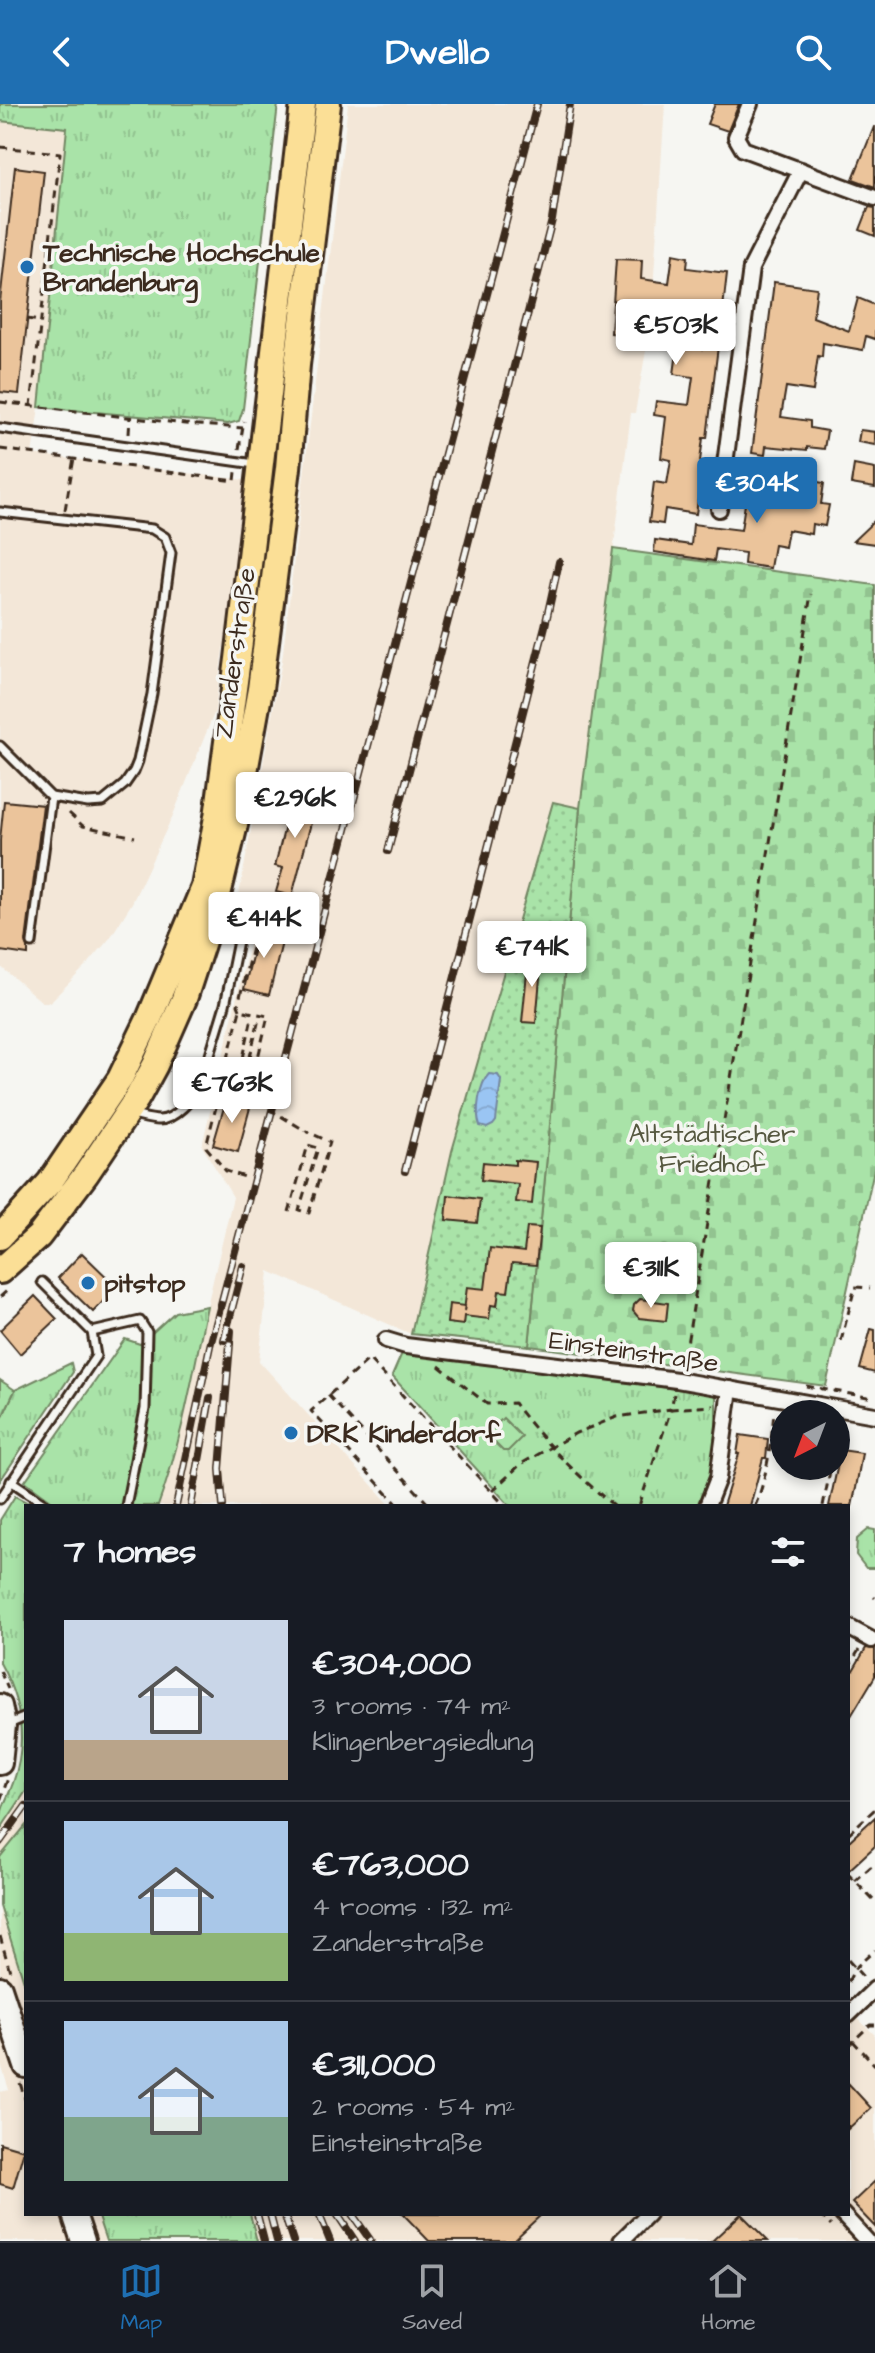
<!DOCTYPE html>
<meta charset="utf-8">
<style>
body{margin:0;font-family:"Architects Daughter",sans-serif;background:#242831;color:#f1f3f6;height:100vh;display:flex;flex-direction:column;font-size:30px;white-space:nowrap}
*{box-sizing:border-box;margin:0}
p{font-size:26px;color:#9ea1a6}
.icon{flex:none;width:44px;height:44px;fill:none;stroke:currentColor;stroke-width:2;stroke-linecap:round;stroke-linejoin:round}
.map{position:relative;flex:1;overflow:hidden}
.details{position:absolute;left:24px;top:1400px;width:826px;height:712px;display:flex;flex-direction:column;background:#171b24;border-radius:0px;box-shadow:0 4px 12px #0003}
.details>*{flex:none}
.needle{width:52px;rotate:222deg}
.controls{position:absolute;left:770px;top:1296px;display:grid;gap:16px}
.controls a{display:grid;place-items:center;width:80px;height:80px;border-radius:50%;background:#171b24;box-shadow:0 4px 12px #0003;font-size:40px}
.price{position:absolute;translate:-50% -68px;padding:0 18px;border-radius:8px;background:#fff;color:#222;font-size:26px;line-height:52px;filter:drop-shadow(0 2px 4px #0008)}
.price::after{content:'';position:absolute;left:50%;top:48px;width:24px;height:18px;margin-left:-12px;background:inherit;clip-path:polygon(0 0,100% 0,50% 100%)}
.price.current{background:#1f6fb2;color:#fff}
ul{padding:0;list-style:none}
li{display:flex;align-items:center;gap:24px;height:200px;padding:0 40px}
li+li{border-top:2px solid #363941}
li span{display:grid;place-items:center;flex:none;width:224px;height:160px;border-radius:0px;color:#555}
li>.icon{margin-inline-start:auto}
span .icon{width:96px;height:96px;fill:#fffc;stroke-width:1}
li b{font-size:34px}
h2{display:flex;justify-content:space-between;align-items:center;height:96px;padding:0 40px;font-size:34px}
header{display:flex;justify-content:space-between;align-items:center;height:104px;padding:0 40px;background:#1f6fb2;color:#fff;font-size:36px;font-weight:800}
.menu{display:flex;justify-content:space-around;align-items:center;height:112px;border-top:2px solid #363941;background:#171b24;font-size:22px;color:#9ea1a6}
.menu a{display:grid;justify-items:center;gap:4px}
.menu .current{color:#1f6fb2}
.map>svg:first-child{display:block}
.built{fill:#f3e7d8}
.grass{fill:url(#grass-tufts);stroke:#728663;stroke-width:2}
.forest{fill:url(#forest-crowns);stroke:#728663;stroke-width:2}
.cemetery{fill:url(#cemetery-stones);stroke:#728663;stroke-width:2}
.garden{fill:url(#garden-dots);stroke:#728663;stroke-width:2}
.pitch{fill:#a9e3a8;stroke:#728663;stroke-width:2}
.water{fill:url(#water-waves);stroke:#74879e;stroke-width:2}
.building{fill:#ebc49b;stroke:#3b2a1e;stroke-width:2}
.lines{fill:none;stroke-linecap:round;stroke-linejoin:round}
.lane-casing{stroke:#3b2a1e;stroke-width:13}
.street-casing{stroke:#3b2a1e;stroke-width:20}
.secondary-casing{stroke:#3b2a1e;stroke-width:28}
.primary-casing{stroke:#3b2a1e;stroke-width:30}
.path{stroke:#3b2a1e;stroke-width:3;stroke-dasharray:8 6;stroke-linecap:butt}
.lane{stroke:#f6f6f2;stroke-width:7}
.street{stroke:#f6f6f2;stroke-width:14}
.secondary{stroke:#f6f6f2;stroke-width:22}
.primary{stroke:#fbdf96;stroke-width:24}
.rail-casing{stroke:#3b2a1e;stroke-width:8}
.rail{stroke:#f6f6f2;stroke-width:5;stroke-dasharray:15;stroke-linecap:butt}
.path-bridge{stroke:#3b2a1e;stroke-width:3;stroke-dasharray:8 6;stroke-linecap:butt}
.poi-dot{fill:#1f6fb2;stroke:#f6f6f2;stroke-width:3}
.labels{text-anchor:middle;stroke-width:7;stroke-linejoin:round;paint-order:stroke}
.poi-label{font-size:26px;font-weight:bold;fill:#3b2a1e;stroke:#f6f6f2;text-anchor:start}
.street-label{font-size:26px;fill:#3b2a1e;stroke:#f6f6f2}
.park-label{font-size:26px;fill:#565840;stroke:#f6f6f2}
</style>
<header><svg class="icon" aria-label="back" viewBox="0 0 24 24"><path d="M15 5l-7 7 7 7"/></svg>Dwello<svg class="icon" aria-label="search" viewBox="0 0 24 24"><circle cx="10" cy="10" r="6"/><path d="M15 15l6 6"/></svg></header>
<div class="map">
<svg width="875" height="2137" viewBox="0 0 875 2137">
<defs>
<pattern id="grass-tufts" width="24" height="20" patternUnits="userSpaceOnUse" patternTransform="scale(2)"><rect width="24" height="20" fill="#a9e3a8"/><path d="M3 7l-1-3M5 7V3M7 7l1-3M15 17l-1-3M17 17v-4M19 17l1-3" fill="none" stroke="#92c390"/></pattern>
<pattern id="forest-crowns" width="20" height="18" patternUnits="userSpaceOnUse" patternTransform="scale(2)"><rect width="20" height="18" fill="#a9e3a8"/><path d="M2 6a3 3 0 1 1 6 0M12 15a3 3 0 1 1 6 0" fill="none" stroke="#92c390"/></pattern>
<pattern id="cemetery-stones" width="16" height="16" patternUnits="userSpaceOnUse" patternTransform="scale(2)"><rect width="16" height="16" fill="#a9e3a8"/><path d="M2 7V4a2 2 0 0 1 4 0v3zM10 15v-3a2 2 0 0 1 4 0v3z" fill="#92c390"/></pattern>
<pattern id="garden-dots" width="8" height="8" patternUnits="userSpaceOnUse" patternTransform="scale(2)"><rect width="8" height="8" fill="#a9e3a8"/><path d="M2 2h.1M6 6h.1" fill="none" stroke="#92c390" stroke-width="1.8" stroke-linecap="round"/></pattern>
<pattern id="water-waves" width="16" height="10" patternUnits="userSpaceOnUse" patternTransform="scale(2)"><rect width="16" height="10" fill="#9ac5f3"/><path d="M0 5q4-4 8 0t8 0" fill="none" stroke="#86a9d0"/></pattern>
</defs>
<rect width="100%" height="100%" fill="#f6f6f2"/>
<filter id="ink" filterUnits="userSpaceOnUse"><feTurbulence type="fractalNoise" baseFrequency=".0125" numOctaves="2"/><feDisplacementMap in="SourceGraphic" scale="16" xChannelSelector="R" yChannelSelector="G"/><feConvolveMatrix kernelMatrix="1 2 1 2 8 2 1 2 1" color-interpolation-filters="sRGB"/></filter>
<g filter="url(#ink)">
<!-- built -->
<g class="built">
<path d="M 348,0 L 665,0 L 651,218 L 635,309 L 631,309 L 580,704 L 553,698 L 452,1047 L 411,1230 L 269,1167 L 259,1257 L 391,1402 L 158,1402 L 169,1372 L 185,1308 L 207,1202 L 233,1093 L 202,1042 L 254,820 L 239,791 L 282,557 Z"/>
<path d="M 0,17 L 67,23 L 39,303 L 32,350 L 244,376 L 249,383 L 236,510 L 223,545 L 215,607 L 173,711 L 132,799 L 110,834 L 87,861 L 50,898 L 42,898 L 0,862 Z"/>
<path d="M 26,1687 L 26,2110 L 848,2110 L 848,1905 L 875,1931 L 875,2137 L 0,2137 L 0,1988 L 9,1986 L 0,1957 L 0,1726 Z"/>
</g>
<!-- grass -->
<g class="grass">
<path d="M 0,0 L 278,0 L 243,305 L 239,317 L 228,320 L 39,303 L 67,24 L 0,17 Z"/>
<path d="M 207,1202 C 193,1269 182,1337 158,1402 L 59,1402 L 25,1377 L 125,1235 L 140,1240 L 175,1208 Z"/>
<path d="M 402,1249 L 707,1289 L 716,1292 L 716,1357 L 697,1402 L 510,1402 L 392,1272 Z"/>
<path d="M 71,1259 L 73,1268 L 0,1377 L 0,1318 L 15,1286 Z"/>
<path d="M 15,1392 L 34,1402 L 26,1402 L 26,1687 L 0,1726 C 0,1702 6,1699 13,1679 C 28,1637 21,1597 0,1559 L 0,1416 Z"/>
<path d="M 869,1425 L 875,1426 L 875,1464 L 866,1464 L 856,1451 L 857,1435 Z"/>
<path d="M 26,1721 L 26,1884 L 0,1802 L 0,1753 Z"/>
<path d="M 97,2110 L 250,2110 L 257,2137 L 106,2137 Z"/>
</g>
<!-- forest -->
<path class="forest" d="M 0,1276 L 15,1286 L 0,1318 Z"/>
<!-- cemetery -->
<path class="cemetery" d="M 613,445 L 875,481 L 875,1061 L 826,1282 L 529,1242 L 580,704 Z"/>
<!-- garden -->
<path class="garden" d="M 553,698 L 580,704 L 529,1242 L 411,1230 L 452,1047 Z"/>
<!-- pitch -->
<path class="pitch" d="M 503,1314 L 522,1333 L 508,1347 L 503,1347 L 489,1333 L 490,1327 Z"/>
<!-- water -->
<path class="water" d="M 489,970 L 498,971 L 501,976 L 496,1017 L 493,1021 L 487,1024 L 480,1022 C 475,1009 479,980 489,970 Z"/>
<!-- building -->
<g class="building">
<path d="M 715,0 L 739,0 L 728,27 L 707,20 Z"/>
<path d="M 874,23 L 875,23 L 875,83 L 853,75 Z"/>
<path d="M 15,63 L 44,67 L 19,290 L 0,288 L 0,198 Z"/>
<path d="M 869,103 L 875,104 L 875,132 L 860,126 Z"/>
<path d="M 673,150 L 688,153 L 687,164 L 727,169 L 722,213 L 720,212 L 716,242 L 718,242 L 707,334 L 703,334 L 700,357 L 703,358 L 696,410 L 665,405 L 663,420 L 649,418 L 654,378 L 667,380 L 671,356 L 661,354 L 666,313 L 654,311 L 656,297 L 689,301 L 693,273 L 674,270 L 678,241 L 702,245 L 707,209 L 667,205 L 662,233 L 611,229 L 616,155 L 642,156 L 641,175 L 669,179 Z"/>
<path d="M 774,178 L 817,184 L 813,213 L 849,227 L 858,194 L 875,201 L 875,235 L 866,232 L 863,246 L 823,239 L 822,253 L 818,252 L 813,287 L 786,283 L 781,313 L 810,317 L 810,324 L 827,327 L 824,345 L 807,343 L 807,346 L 766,342 L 765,351 L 752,349 Z"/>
<path d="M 860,326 L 875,328 L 875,341 L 858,338 Z"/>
<path d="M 854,361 L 875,365 L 875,384 L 851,380 Z"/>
<path d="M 749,374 L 775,379 L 774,386 L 809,391 L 811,377 L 824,379 L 821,400 L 829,401 L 825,422 L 812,420 L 811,430 L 788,426 L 785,443 L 774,441 L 770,464 L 744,460 L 745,449 L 716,445 L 714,457 L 654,448 L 655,436 L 691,441 L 693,420 L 741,426 Z"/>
<path d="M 875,416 L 875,440 L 853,437 Z"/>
<path d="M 294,686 L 318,692 L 292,792 L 276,788 L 283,764 L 275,762 Z"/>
<path d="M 4,697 L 43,701 L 26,838 L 28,844 L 28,851 L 0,847 L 0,736 Z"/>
<path d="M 260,820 L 285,826 L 269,891 L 244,885 Z"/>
<path d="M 529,849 L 542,851 L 536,919 L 522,918 Z"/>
<path d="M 227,993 L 251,1000 L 238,1048 L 213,1041 Z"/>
<path d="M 515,1056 L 536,1058 L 532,1100 L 516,1098 L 518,1080 L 481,1076 L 483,1058 L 515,1061 Z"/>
<path d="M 448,1091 L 480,1095 L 477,1119 L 446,1116 Z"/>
<path d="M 527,1123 L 540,1124 L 536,1161 L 512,1159 L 508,1188 L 499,1187 L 497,1202 L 491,1201 L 489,1215 L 464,1212 L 463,1221 L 447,1219 L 449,1200 L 465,1202 L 464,1207 L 467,1183 L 485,1185 L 490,1144 L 524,1148 Z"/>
<path d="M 82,1149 L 117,1183 L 93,1208 L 58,1174 Z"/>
<path d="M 35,1192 L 57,1215 L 20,1250 L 0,1226 Z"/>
<path d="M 640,1195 L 668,1199 L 666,1217 L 639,1214 L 633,1207 L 634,1201 Z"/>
<path d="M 871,1225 L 875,1226 L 875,1269 L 860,1265 Z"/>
<path d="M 740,1331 L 768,1335 L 766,1354 L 763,1354 L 750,1402 L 723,1402 L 739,1350 L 737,1350 Z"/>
<path d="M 841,1346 L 862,1349 L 856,1384 L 852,1402 L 829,1402 Z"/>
<path d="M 866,1544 L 875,1545 L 875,1572 L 848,1617 L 848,1575 Z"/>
<path d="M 875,1713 L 875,1742 L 848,1767 L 848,1738 Z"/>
<path d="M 848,1979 L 871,2004 L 848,2025 Z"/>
<path d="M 0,2039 L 24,2046 L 13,2084 L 0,2080 Z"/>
<path d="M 875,2077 L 875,2123 L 852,2099 Z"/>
<path d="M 403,2110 L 542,2110 L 513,2137 L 429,2137 Z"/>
<path d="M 741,2110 L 768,2137 L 712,2137 Z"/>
</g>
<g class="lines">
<!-- lane casing -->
<g class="lane-casing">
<g id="lane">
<path d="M 0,324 L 255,360"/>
<path d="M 0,408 L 152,425 L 165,433 L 171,449 L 152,590 L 138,657 L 134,667 L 125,680 L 103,698 L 88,699 L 51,693 L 0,642"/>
<path d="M 32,839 L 51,693"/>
<path d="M 133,1011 C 142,1013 151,1016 159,1016 C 175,1016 192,995 200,983 L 225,901 L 241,822 L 222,796"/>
<path d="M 92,1228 L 140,1217 L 147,1228 L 145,1305 L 126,1402"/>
<path d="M 11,1377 L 48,1402"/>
<path d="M 0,1395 L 96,1252 L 92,1228 L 42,1178"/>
<path d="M 6,1621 L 26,1613"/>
</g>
</g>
<!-- street casing -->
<g class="street-casing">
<g id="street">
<path d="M 750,0 L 736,33 L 743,45 L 875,94"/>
<path d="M 719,405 L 751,164 L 801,66"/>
<path d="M 386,1236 L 406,1242 L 677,1276 L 875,1311"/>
<path d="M 707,1402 L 718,1374 L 730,1285"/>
<path d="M 848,1523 L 872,1536"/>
<path d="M 848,1911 L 875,1885"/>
<path d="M 842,2110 L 867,2137"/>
<path d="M 621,2137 L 648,2110"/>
</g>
</g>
<!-- secondary casing -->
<g class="secondary-casing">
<g id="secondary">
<path d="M 0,1602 L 4,1621 L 0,1659"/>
<path d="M 0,1884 L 26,1962"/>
<path d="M 74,2110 L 83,2137"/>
</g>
</g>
<!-- primary casing -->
<g class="primary-casing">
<g id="primary">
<path d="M 0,1133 L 50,1078 L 120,975 L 149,915 L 204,783 L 217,713 L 238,555 L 303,0"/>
<path d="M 0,1167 L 39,1132 L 86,1070 L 137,994 L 155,961 L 184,895 L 218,791 L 237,712 L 260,585 L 288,364 L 297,261 L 328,0"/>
</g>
</g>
<!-- path -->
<g class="path">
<path d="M 0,43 L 60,49 L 31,302"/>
<path d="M 27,215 L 39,217"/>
<path d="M 0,298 L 185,320 L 243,324"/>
<path d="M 129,330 L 130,313"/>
<path d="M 0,345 L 235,377 L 236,368"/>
<path d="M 239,345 L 244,317"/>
<path d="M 65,406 L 74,354"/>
<path d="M 69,709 L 83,722 L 135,733"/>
<path d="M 240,906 L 238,901 L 257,823 L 253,819"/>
<path d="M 214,972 L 223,974 L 240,906 L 268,912 L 252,979 L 244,978 L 258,919 L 251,918 L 236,986 L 257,998"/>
<path d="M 223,975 L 206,1043 L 226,1067 L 248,1074"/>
<path d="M 289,1108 L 308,1041 L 318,1044 L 299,1106 L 309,1109 L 330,1038 L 306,1027"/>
<path d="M 0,1193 L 9,1185"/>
<path d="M 841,1237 L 855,1183 L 870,1184"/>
<path d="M 439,1262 L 487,1300 L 514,1299 C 543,1338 577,1371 614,1402"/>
<path d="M 679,1263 L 687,1240 L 811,490"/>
<path d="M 806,1282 L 873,1294"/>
<path d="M 674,1290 L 671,1305 L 713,1302"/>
<path d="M 328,1291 L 430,1402"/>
<path d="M 836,1333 L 838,1319"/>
<path d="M 492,1387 L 521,1360 L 576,1329 L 617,1313 L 671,1305 L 639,1402"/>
<path d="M 399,1402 L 311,1307 L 369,1255 L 505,1402"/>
<path d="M 755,1402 C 767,1374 771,1339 774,1309"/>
<path d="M 823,1402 L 831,1362"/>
<path d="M 874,1493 L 875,1494"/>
<path d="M 848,1564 L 859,1546"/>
<path d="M 0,1567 L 8,1585"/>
<path d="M 0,1697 L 8,1674"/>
<path d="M 848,1730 L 875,1705"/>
<path d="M 848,1770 L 875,1798"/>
<path d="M 855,1777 L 875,1759"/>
<path d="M 0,1832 L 11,1871"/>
<path d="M 848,1856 L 864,1874"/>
<path d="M 848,1878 L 855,1864 L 875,1846"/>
<path d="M 853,1937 L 875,1961"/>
<path d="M 848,1942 L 870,1921 L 875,1921"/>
<path d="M 20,1979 L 26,1998"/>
<path d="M 820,2110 L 831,2122"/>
</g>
<!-- lane -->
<use href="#lane" class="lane"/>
<!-- street -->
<use href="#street" class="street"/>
<!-- secondary -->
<use href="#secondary" class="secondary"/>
<!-- primary -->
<use href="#primary" class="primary"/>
<!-- rail casing -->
<g class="rail-casing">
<g id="rail">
<path d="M 388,747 L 552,116 L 570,0"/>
<path d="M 405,1067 L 545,522 L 559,458"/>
<path d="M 224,1236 L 243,1162"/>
<path d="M 176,1402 L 210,1242 L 537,0"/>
<path d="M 191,1402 L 210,1294"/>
<path d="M 223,1402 L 220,1365 L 231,1227"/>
<path d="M 0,1738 L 26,1702"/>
<path d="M 257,2110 L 264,2137"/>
<path d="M 270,2110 L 277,2137"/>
<path d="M 284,2110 L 293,2137"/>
<path d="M 319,2110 L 330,2137"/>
<path d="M 337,2110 L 355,2137"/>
<path d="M 352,2110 L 371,2137"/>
</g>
</g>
<!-- rail -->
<use href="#rail" class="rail"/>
<!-- path-bridge -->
<path class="path-bridge" d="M 257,998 L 306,1027"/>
</g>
</g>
<!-- markers -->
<g class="poi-dot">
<circle cx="27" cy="163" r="8"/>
<circle cx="88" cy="1179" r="8"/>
<circle cx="291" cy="1329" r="8"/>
</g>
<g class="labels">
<!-- poi labels -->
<g class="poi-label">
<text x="43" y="157">Technische Hochschule<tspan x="43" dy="30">Brandenburg</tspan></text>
<text x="104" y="1188">pitstop</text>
<text x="307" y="1338">DRK Kinderdorf</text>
</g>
<!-- street labels -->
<g class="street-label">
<text transform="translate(234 549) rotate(-82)" y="9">Zanderstraße</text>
<text transform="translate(634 1247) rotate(8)" y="9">Einsteinstraße</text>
</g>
<!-- park labels -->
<g class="park-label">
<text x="712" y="1038">Altstädtischer<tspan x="712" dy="30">Friedhof</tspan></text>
</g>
</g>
</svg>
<div class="controls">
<a><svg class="needle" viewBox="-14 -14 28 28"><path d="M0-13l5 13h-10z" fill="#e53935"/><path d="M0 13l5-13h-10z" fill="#9ea1a6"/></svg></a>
</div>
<b class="price" style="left:676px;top:263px">€503K</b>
<b class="price current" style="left:757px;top:421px">€304K</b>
<b class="price" style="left:295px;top:736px">€296K</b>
<b class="price" style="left:264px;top:856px">€414K</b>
<b class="price" style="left:532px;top:885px">€741K</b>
<b class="price" style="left:232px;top:1021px">€763K</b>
<b class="price" style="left:651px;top:1206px">€311K</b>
<section class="details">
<h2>7 homes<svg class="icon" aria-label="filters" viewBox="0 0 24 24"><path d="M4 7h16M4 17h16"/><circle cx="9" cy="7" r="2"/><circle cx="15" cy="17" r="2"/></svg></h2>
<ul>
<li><span style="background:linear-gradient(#c9d6e8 75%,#b9a48a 0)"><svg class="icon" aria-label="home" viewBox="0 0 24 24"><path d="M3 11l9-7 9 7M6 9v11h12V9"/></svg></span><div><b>€304,000</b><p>3 rooms · 74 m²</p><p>Klingenbergsiedlung</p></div></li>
<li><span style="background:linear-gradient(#a9c7e8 70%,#8fb573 0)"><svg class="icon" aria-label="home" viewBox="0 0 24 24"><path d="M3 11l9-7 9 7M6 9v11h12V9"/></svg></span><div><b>€763,000</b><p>4 rooms · 132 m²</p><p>Zanderstraße</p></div></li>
<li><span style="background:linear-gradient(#a9c7e8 60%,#7fa58c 0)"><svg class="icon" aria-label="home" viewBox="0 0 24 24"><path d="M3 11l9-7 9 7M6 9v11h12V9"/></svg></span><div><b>€311,000</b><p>2 rooms · 54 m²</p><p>Einsteinstraße</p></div></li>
</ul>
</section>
</div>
<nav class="menu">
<a class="current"><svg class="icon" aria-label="map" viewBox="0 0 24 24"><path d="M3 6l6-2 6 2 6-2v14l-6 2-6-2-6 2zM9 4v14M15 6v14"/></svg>Map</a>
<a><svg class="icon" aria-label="saved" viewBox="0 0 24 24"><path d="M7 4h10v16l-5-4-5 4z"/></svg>Saved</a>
<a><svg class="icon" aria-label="home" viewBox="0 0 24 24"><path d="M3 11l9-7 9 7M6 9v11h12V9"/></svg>Home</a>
</nav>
